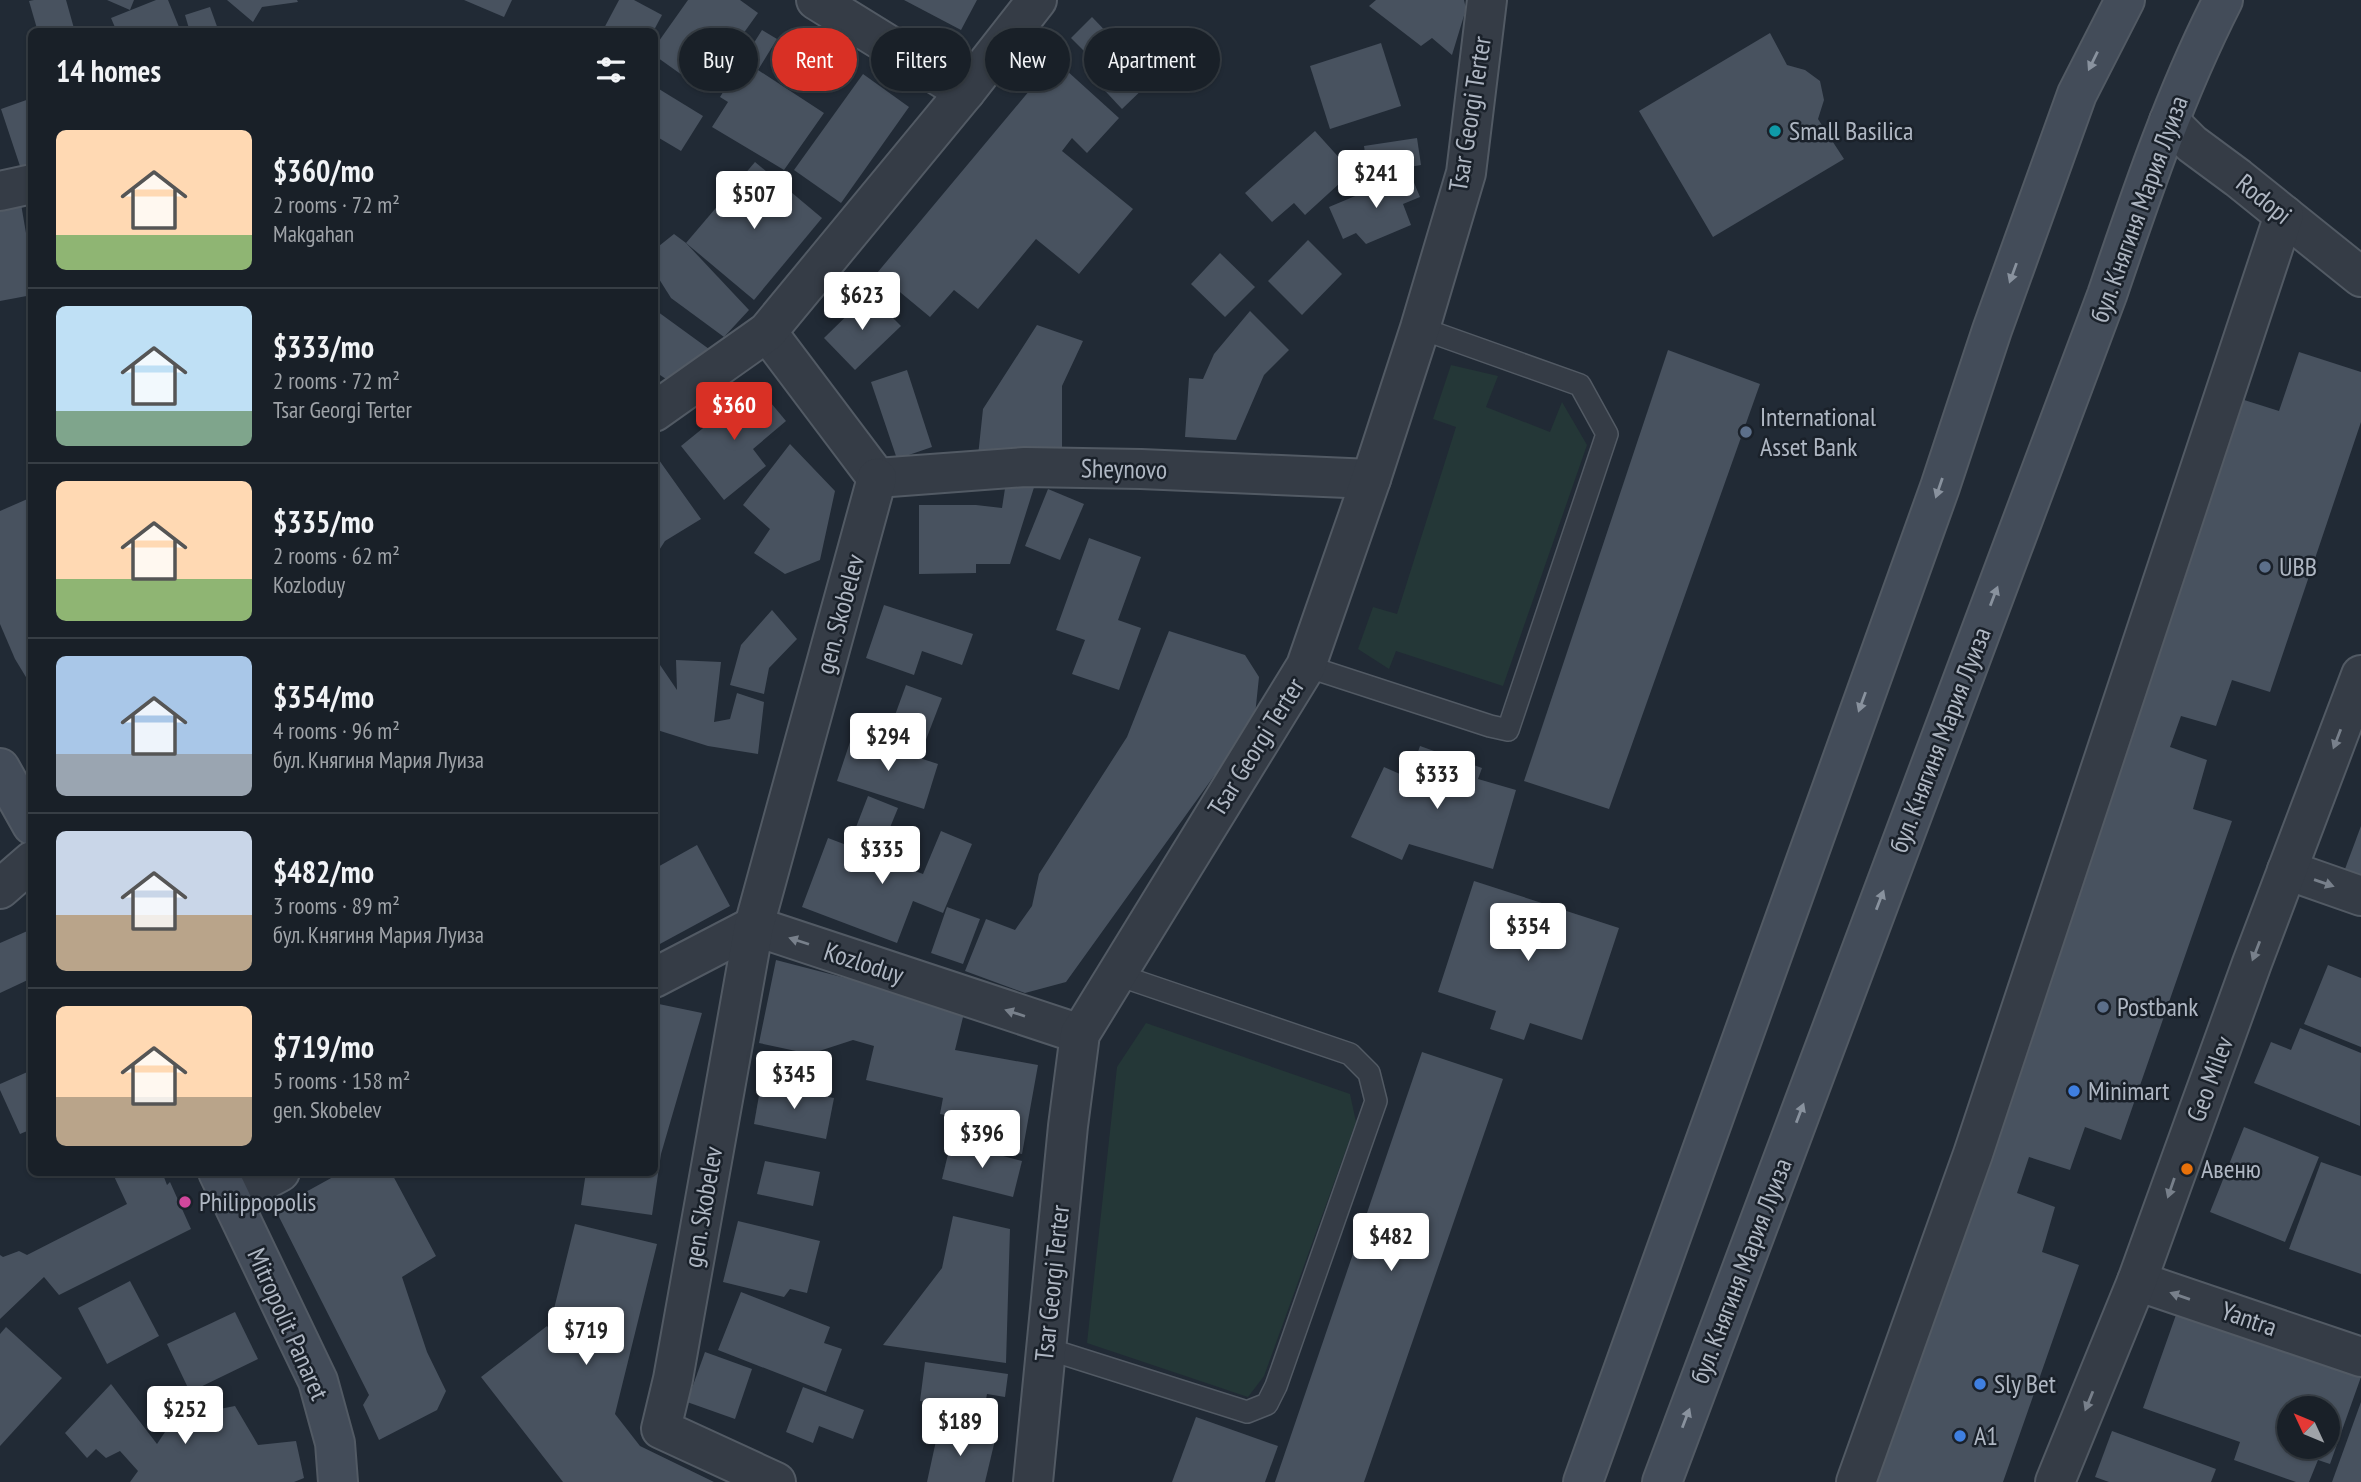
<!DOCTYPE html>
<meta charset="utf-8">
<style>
body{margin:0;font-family:"PT Sans Narrow",sans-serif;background:#262d34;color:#f1f3f6;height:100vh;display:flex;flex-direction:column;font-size:26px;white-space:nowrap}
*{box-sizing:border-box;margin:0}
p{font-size:23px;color:#9fa3a8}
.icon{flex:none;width:38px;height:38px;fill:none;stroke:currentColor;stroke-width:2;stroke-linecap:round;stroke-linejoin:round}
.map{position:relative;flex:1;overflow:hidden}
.drawer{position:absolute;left:28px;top:28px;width:630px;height:1148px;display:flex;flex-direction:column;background:#192028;border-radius:10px;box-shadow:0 2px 5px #0004,0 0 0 2px #373e45}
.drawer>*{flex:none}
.guide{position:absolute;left:679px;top:28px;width:665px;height:63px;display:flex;gap:14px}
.needle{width:46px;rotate:314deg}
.buttons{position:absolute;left:2277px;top:1396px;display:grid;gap:14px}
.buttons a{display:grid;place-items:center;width:63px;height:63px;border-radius:50%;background:#192028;box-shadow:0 2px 5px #0004,0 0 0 2px #373e45;font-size:35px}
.price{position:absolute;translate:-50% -60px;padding:0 16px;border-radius:7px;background:#fff;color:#222;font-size:23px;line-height:46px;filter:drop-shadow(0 2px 4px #0008)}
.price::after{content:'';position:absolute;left:50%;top:42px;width:21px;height:16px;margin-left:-10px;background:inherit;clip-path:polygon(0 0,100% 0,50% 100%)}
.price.active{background:#d93025;color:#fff}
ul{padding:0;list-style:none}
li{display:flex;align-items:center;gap:21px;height:175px;padding:0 28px}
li+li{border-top:2px solid #373e45}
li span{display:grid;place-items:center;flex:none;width:196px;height:140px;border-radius:10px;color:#555}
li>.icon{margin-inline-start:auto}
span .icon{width:84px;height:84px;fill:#fffc;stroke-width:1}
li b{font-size:30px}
h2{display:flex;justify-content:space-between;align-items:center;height:84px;padding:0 28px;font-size:30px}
.tag{padding:0 24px;border-radius:32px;background:#192028;box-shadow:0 2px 5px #0004,0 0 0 2px #373e45;font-size:24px;line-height:63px}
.tag.active{background:#d93025;color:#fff}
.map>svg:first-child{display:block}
.green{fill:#243737}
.building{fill:#48525f;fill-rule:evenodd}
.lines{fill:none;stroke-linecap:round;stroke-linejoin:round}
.lane-casing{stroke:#525a64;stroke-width:24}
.street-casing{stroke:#525a64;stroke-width:42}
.secondary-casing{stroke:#525a64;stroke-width:42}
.lane{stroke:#353c46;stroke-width:21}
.street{stroke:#353c46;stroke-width:38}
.secondary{stroke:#434c59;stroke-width:38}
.oneway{fill:#89929e}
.oneway2{fill:#78808b}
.culture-dot{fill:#0f9aa8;stroke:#1a212a;stroke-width:2.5}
.service-dot{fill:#5c6f8a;stroke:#1a212a;stroke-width:2.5}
.shop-dot{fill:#3f7fe0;stroke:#1a212a;stroke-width:2.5}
.food-dot{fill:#e8710a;stroke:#1a212a;stroke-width:2.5}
.hotel-dot{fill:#d1479c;stroke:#1a212a;stroke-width:2.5}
.labels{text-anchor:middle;stroke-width:5;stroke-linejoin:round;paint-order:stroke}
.street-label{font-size:26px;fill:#afb7c3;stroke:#1a212a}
.poi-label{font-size:26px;fill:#afb7c3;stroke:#1a212a;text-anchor:start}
</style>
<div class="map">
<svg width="2361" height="1482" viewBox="0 0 2361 1482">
<rect width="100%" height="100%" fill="#212a35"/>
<!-- green -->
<g class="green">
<path d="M 1451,365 L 1498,376 L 1486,407 L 1550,432 L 1562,402 L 1587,445 L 1503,686 L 1396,651 L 1389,669 L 1358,649 L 1373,607 L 1397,614 L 1456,427 L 1433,419 Z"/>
<path d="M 1146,1023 L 1350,1094 L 1356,1122 L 1264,1376 L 1248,1397 L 1087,1343 L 1117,1067 Z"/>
</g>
<!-- building -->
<g class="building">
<path d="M 34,0 L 66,0 L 75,32 L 38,32 L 29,1 Z"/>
<path d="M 107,0 L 134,0 L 130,10 Z"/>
<path d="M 156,0 L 168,0 L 181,32 L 117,32 L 111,18 Z"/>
<path d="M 227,0 L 297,0 L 298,2 L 262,7 L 253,22 Z"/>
<path d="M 464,0 L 512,0 L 504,17 Z"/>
<path d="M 619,0 L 634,0 L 662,15 L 653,32 L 602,32 Z"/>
<path d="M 688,0 L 740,0 L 758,13 L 703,90 L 654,55 L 654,48 Z"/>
<path d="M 904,0 L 977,0 L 961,30 Z"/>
<path d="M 1376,0 L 1464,0 L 1466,9 L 1452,55 L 1432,38 L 1421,46 L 1369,6 Z"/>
<path d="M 210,7 L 219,32 L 190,32 L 185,15 Z"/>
<path d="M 1092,17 L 1118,44 L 1098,65 L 1071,38 Z"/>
<path d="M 762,30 L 777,39 L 758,70 L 824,113 L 784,170 L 712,127 L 728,102 L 720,97 Z"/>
<path d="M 1770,33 L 1787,65 L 1805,70 L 1820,81 L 1824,100 L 1818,119 L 1844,159 L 1713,237 L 1639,111 Z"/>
<path d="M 1381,43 L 1401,106 L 1330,129 L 1310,66 Z"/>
<path d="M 1121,53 L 1150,82 L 1122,109 L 1094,79 Z"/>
<path d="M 1055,60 L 1119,118 L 1087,153 L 1072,138 L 1062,151 L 1133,209 L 1079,274 L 1036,239 L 978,309 L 954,290 L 930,317 L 877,273 Z"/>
<path d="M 863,74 L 909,107 L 841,203 L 794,170 Z"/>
<path d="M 654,86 L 703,116 L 681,151 L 654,135 Z"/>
<path d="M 32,98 L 32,169 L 22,172 L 1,109 Z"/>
<path d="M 1315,131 L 1352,172 L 1305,215 L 1294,203 L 1272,222 L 1245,193 Z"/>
<path d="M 1417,138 L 1421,165 L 1368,174 L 1364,146 Z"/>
<path d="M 755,162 L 822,218 L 754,300 L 686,243 Z"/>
<path d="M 1410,173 L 1420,197 L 1403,204 L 1411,225 L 1366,244 L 1356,233 L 1343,239 L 1329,207 Z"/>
<path d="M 21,204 L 32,268 L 32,295 L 0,301 L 0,207 Z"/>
<path d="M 674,234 L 686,243 L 749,310 L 724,337 L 671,298 L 654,271 L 654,250 Z"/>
<path d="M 1308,240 L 1342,274 L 1302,315 L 1268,281 Z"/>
<path d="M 1220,253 L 1255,287 L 1225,317 L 1191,284 Z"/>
<path d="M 869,294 L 901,326 L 855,370 L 824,338 Z"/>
<path d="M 654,309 L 709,349 L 666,379 L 654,371 Z"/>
<path d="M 1250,311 L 1289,350 L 1264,375 L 1236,440 L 1185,437 L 1189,378 L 1203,379 L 1214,354 Z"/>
<path d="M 1037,325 L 1083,341 L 1062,386 L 1062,453 L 978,456 L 983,409 Z"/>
<path d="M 1668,350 L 1760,384 L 1609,809 L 1524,781 Z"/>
<path d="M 2299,352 L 2361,372 L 2361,422 L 2270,692 L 2232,680 L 2216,726 L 2181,716 L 2170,747 L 2207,760 L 2193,809 L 2232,821 L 2121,1140 L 2085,1127 L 2070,1170 L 2029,1157 L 2017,1193 L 2055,1207 L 2042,1252 L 2079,1265 L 2003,1482 L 1871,1482 L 2241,399 L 2279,411 Z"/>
<path d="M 907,370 L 932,447 L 897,459 L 871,382 Z"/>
<path d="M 756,385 L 786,421 L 753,449 L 766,466 L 724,500 L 681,446 Z"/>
<path d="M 790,444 L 835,491 L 820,560 L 785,574 L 754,553 L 770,529 L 743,505 Z"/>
<path d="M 654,453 L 701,519 L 665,541 L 654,558 Z"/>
<path d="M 1036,481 L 1010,564 L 976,564 L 976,573 L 919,574 L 919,505 L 976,505 L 1002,508 L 1006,482 Z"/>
<path d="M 1048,489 L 1084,504 L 1060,560 L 1025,546 Z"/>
<path d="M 32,497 L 32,687 L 15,659 L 0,624 L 0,511 Z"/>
<path d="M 1089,538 L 1141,557 L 1118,620 L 1141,628 L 1119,690 L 1072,674 L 1085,640 L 1056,630 Z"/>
<path d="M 884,605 L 973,634 L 962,665 L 922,651 L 914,675 L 866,658 Z"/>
<path d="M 772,610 L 797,639 L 769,668 L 764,694 L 730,685 L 741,645 Z"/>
<path d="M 1169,631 L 1245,655 L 1259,677 L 1255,715 L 1227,770 L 1214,776 L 1066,982 L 1025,993 L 965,971 L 986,919 L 1015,930 L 1032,906 L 1039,874 L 1127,737 Z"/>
<path d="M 676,660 L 721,662 L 714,722 L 730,719 L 737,693 L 764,702 L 758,754 L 708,746 L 654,729 L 654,665 L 658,662 L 677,690 Z"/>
<path d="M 906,685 L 942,698 L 922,750 L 887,737 Z"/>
<path d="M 852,736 L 938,764 L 924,809 L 837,781 Z"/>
<path d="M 1420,746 L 1482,768 L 1478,779 L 1516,790 L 1493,869 L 1409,844 L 1402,860 L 1351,837 L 1384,767 L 1409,778 Z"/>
<path d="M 868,796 L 898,808 L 882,847 L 853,835 Z"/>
<path d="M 2361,826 L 2361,884 L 2342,877 Z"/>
<path d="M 941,831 L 972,844 L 943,913 L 913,901 L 897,943 L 802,907 L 828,838 L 923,874 Z"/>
<path d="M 697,845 L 730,906 L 658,945 L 654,939 L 654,869 Z"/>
<path d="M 1474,881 L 1619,928 L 1582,1040 L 1530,1023 L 1524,1040 L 1490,1029 L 1496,1011 L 1438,992 Z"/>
<path d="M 947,907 L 980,919 L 963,964 L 931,953 Z"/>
<path d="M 32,929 L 32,978 L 0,993 L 0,943 Z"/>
<path d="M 776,960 L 965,1009 L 955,1050 L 1038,1065 L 1022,1154 L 978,1146 L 982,1122 L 940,1114 L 943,1098 L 866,1080 L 874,1046 L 853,1040 L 810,1054 L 759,1043 Z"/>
<path d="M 2328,965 L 2361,978 L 2361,1047 L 2304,1024 Z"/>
<path d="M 654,1003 L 702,1013 L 661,1154 L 652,1215 L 581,1205 L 586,1172 L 654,1172 Z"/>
<path d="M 2300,1028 L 2361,1053 L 2360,1126 L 2254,1083 L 2271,1042 L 2291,1050 Z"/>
<path d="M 1422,1052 L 1503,1079 L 1364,1482 L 1275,1482 Z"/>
<path d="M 32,1070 L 32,1129 L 20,1134 L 0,1090 L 0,1084 Z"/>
<path d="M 761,1084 L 834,1098 L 826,1139 L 754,1124 Z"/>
<path d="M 2244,1127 L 2319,1157 L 2285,1242 L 2210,1212 Z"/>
<path d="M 951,1142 L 1022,1161 L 1013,1197 L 942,1179 Z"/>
<path d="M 765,1161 L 820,1172 L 813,1206 L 757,1194 Z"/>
<path d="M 2321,1162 L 2361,1176 L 2361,1274 L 2289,1249 Z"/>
<path d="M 112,1172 L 162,1172 L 167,1185 L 170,1182 L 191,1229 L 59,1295 L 44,1277 L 0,1319 L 0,1255 L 3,1257 L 19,1251 L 27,1255 L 127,1204 Z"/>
<path d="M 342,1172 L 391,1172 L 436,1256 L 402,1277 L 427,1352 L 446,1391 L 437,1410 L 379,1440 L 363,1405 L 369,1395 L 275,1209 Z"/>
<path d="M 953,1216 L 1010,1229 L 1006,1363 L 883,1345 L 942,1268 Z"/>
<path d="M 738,1221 L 820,1241 L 807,1293 L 790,1289 L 784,1297 L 723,1282 Z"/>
<path d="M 575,1224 L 657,1244 L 615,1414 L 640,1446 L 714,1482 L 563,1482 L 481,1377 L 547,1326 L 549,1329 Z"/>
<path d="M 130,1281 L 159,1336 L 107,1364 L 78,1308 Z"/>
<path d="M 741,1292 L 830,1327 L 824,1343 L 842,1349 L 826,1392 L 718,1350 Z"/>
<path d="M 235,1312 L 258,1359 L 190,1392 L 167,1344 Z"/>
<path d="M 2177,1312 L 2361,1377 L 2330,1464 L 2318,1460 L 2309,1482 L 2296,1482 L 2234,1460 L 2240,1442 L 2143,1408 ZM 2289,1409 L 2328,1409 L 2328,1447 L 2289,1447 Z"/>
<path d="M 6,1327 L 62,1378 L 0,1446 L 0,1334 Z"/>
<path d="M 705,1352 L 752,1369 L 735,1419 L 687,1402 Z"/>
<path d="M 925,1362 L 1008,1374 L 1005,1397 L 987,1394 L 984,1410 L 920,1401 Z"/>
<path d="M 111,1384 L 157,1444 L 165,1432 L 194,1414 L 235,1406 L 258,1445 L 296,1441 L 304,1478 L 294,1482 L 130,1482 L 138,1471 L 120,1451 L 106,1458 L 96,1449 L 87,1458 L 65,1433 Z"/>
<path d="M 803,1387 L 864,1410 L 853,1439 L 819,1426 L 813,1443 L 786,1432 Z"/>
<path d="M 2361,1403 L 2361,1482 L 2332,1482 L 2361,1402 Z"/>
<path d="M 1196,1417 L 1278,1446 L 1265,1482 L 1172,1482 Z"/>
<path d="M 939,1427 L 995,1440 L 985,1482 L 927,1482 Z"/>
<path d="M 2112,1431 L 2216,1469 L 2211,1482 L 2109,1482 L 2095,1477 Z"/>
</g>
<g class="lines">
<!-- lane casing -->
<g class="lane-casing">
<g id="lane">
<path d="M 1306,666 L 1490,726 L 1508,730 L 1607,434 L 1580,385 L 1420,328"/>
<path d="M 1045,1348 L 1247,1412 L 1267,1404 L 1276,1386 L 1376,1101 L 1369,1073 L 1350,1054 L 1118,975"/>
</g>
</g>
<!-- street casing -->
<g class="street-casing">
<g id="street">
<path d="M 816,0 L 965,92"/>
<path d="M 2169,121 L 2192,144 L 2238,178 L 2361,277"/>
<path d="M 0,191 L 32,184"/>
<path d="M 767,332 L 877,478"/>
<path d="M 654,412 L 767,332 L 965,92 L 1037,0"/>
<path d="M 877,478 L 1025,467 L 1141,469 L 1371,479"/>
<path d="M 2287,870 L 2361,896"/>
<path d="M 0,889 L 32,861"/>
<path d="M 654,978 L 754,926 L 1080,1034"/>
<path d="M 231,1198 L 280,1172"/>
<path d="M 2137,1281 L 2361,1357"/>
<path d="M 776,1482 L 661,1429 L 673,1379 L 754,926 L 877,478"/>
<path d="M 1033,1482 L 1068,1126 L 1080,1034 L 1306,666 L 1371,479 L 1420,328 L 1466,173 L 1487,0"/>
<path d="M 1856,1482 L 1973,1154 L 2284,215"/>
<path d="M 2055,1482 L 2137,1281 L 2252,963 L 2361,675"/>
</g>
</g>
<!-- secondary casing -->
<g class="secondary-casing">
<g id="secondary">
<path d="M 0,768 L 32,825"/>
<path d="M 218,1172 L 318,1381 L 335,1443 L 338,1482"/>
<path d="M 1583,1482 L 1940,487 L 1992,330 L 2077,94 L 2125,0"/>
<path d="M 1662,1482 L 2107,295 C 2141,195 2175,94 2223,0"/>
</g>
</g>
<!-- lane -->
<use href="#lane" class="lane"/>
<!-- street -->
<use href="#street" class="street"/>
<!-- secondary -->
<use href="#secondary" class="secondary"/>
</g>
<!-- one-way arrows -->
<defs><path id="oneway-solid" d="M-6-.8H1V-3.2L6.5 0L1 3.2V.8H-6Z" transform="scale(1.75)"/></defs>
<g class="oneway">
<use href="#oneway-solid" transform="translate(2093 61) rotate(116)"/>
<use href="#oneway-solid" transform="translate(2013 273) rotate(110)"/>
<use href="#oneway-solid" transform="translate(1939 488) rotate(109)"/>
<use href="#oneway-solid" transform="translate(1994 596) rotate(-69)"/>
<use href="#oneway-solid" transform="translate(1862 702) rotate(110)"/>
<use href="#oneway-solid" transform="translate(1880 900) rotate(-69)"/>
<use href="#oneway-solid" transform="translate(1800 1113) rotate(-69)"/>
<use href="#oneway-solid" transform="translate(1686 1418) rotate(-69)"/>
</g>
<g class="oneway2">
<use href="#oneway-solid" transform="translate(2337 739) rotate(111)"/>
<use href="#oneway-solid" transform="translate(2324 883) rotate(19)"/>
<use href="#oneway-solid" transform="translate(799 941) rotate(-162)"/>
<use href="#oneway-solid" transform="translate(2256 951) rotate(111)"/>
<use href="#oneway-solid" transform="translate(1015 1013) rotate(-162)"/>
<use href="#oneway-solid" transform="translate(2171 1188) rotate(109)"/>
<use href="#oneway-solid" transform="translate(2180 1296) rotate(-161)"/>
<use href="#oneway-solid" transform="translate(2089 1401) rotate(112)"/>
</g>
<!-- markers -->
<circle class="culture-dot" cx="1775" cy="131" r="7"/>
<g class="service-dot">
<circle cx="1746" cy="432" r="7"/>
<circle cx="2265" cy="567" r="7"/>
<circle cx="2103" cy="1007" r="7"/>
</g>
<g class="shop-dot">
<circle cx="2074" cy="1091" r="7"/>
<circle cx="1980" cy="1384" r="7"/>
<circle cx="1960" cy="1436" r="7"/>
</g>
<circle class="food-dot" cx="2187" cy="1169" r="7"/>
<circle class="hotel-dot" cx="185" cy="1202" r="7"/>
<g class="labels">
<!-- street labels -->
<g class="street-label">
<text transform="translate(1470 114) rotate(-81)" y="9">Tsar Georgi Terter</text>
<text transform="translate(2264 199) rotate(39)" y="9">Rodopi</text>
<text transform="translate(2139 209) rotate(-70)" y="9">бул. Княгиня Мария Луиза</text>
<text transform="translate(1124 469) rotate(1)" y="9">Sheynovo</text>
<text transform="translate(840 614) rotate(-75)" y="9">gen. Skobelev</text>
<text transform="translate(1940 740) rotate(-69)" y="9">бул. Княгиня Мария Луиза</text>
<text transform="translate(1256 747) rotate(-58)" y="9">Tsar Georgi Terter</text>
<text transform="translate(864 963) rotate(18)" y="9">Kozloduy</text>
<text transform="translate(2210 1079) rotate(-70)" y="9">Geo Milev</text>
<text transform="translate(703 1207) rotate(-80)" y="9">gen. Skobelev</text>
<text transform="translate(1741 1271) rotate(-69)" y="9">бул. Княгиня Мария Луиза</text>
<text transform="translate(1052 1283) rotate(-84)" y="9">Tsar Georgi Terter</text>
<text transform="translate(2249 1319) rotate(19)" y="9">Yantra</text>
<text transform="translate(288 1324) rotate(66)" y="9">Mitropolit Panaret</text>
</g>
<!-- poi labels -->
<g class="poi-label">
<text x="1789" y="140">Small Basilica</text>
<text x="1760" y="426">International<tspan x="1760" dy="30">Asset Bank</tspan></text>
<text x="2279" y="576">UBB</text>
<text x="2117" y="1016">Postbank</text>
<text x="2088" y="1100">Minimart</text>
<text x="2201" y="1178">Авеню</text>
<text x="199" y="1211">Philippopolis</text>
<text x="1994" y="1393">Sly Bet</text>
<text x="1974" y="1445">A1</text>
</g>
</g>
</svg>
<div class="buttons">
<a><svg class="needle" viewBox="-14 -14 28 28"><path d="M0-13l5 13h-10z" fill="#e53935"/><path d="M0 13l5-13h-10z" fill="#9fa3a8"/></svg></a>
</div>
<b class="price" style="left:1376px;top:210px">$241</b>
<b class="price" style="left:754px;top:231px">$507</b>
<b class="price" style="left:862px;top:332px">$623</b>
<b class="price active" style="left:734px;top:442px">$360</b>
<b class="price" style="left:888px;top:773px">$294</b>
<b class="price" style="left:1437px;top:811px">$333</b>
<b class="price" style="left:882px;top:886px">$335</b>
<b class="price" style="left:1528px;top:963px">$354</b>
<b class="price" style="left:794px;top:1111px">$345</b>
<b class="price" style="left:982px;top:1170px">$396</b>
<b class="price" style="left:1391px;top:1273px">$482</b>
<b class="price" style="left:586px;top:1367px">$719</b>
<b class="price" style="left:185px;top:1446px">$252</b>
<b class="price" style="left:960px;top:1458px">$189</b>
<div class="guide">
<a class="tag">Buy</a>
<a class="tag active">Rent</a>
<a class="tag">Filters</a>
<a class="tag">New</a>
<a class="tag">Apartment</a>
</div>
<section class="drawer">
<h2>14 homes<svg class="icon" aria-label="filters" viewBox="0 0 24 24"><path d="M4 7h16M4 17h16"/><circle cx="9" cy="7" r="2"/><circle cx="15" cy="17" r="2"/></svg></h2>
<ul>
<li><span style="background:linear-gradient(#ffd9b3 75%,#8fb573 0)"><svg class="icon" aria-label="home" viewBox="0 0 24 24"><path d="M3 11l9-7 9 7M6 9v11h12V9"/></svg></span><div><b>$360/mo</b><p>2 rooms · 72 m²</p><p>Makgahan</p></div></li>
<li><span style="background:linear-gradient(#bfe0f5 75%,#7fa58c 0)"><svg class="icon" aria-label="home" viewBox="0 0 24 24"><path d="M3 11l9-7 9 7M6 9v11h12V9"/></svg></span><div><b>$333/mo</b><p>2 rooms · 72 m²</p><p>Tsar Georgi Terter</p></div></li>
<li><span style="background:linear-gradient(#ffd9b3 70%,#8fb573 0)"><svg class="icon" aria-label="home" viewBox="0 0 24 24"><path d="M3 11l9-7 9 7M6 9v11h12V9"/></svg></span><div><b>$335/mo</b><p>2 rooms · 62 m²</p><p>Kozloduy</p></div></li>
<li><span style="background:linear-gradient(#a9c7e8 70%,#9aa5b1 0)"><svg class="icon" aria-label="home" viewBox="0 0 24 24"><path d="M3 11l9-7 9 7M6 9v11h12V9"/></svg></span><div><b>$354/mo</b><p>4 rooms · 96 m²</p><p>бул. Княгиня Мария Луиза</p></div></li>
<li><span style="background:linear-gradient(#c9d6e8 60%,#b9a48a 0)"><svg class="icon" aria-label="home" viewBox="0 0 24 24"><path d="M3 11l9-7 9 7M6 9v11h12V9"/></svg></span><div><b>$482/mo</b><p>3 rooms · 89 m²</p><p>бул. Княгиня Мария Луиза</p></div></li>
<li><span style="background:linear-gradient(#ffd9b3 65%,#b9a48a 0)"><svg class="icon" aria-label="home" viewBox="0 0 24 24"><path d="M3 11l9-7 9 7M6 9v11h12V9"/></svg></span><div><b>$719/mo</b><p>5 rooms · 158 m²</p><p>gen. Skobelev</p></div></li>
</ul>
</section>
</div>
